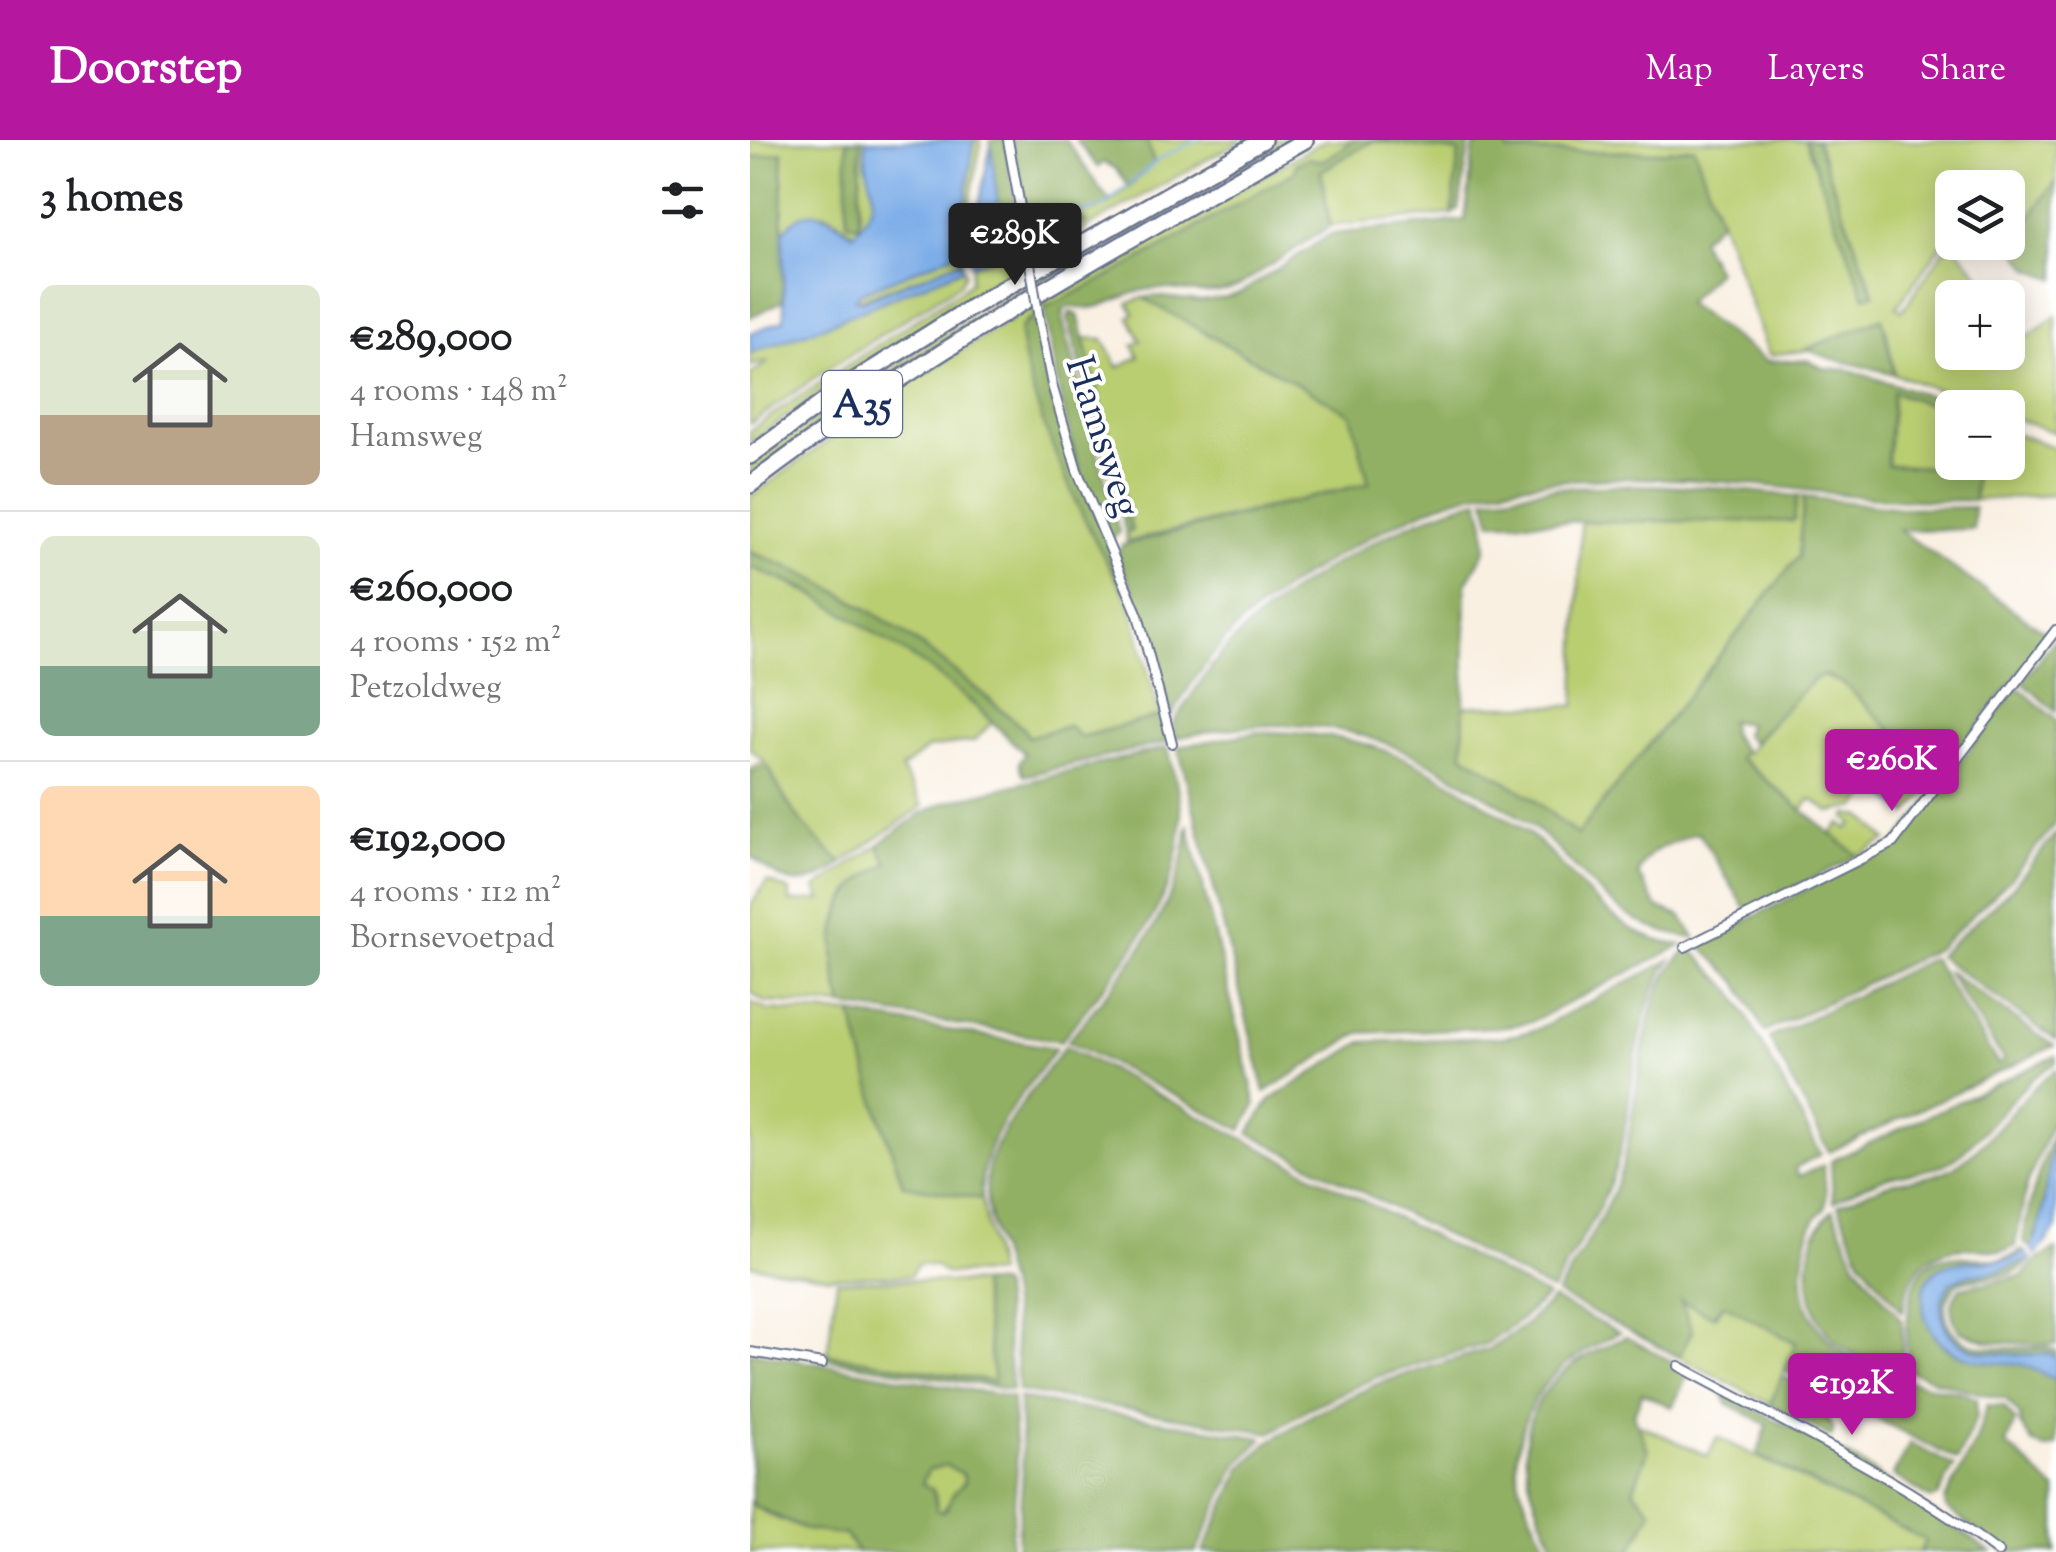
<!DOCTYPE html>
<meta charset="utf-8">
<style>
body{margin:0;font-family:"Sorts Mill Goudy",serif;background:#f2f2f2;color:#202124;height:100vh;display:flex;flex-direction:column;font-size:38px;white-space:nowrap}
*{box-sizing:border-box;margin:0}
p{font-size:32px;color:#757577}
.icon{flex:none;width:55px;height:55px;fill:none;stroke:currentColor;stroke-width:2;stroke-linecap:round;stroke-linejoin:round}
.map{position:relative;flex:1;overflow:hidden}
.panel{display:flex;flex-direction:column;background:#fff;width:750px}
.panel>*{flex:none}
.fabs{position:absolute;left:1185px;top:30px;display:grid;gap:20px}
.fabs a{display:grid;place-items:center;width:90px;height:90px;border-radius:15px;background:#fff;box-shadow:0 5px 25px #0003;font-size:50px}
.price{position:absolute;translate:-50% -85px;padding:0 22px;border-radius:10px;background:#b5179e;color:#fff;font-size:32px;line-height:65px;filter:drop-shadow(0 2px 5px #0008)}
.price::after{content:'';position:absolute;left:50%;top:60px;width:30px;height:22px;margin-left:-15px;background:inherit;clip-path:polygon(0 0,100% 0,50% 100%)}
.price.on{background:#222;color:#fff}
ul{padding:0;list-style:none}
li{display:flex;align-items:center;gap:30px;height:250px;padding:0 40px}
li+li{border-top:2px solid #e0e0e0}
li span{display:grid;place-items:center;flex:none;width:280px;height:200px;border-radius:15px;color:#555}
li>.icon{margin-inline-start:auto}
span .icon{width:120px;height:120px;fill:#fffc;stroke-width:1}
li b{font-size:42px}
h2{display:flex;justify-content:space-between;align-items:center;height:120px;padding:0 40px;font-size:42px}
header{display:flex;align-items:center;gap:60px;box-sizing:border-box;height:140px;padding:0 50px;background:#b5179e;color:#fff}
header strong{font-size:48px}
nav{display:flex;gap:55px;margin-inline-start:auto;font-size:35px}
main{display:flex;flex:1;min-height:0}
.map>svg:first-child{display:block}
.green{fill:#b9cd71;stroke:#6a7e68;stroke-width:2.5}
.forest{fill:#92b063;stroke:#567060;stroke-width:2.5;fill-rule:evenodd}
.water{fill:#7dade8;stroke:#4c6ea3;stroke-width:2.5}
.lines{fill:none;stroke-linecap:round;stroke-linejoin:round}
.stream{stroke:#7dade8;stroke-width:2.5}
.street-casing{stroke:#69738c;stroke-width:12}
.highway-casing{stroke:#69738c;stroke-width:20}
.street{stroke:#fff;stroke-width:8}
.highway{stroke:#fff;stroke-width:15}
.street-bridge-casing{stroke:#69738c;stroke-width:12;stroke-linecap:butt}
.street-bridge{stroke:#fff;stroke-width:8}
.labels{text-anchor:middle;stroke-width:8;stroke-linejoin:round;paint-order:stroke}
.shield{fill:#fff;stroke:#5f6d8e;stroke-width:2.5}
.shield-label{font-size:38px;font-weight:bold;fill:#1b2f5e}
.street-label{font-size:40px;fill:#1b2f5e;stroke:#fff}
</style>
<header>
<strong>Doorstep</strong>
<nav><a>Map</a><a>Layers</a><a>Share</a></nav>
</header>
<main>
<section class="panel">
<h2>3 homes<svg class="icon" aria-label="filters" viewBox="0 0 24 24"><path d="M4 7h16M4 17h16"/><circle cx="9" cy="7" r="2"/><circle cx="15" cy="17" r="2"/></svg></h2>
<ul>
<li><span style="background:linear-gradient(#dfe7d0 65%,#b9a48a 0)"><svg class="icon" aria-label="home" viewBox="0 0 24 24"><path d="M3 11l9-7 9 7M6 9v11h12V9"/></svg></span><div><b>€289,000</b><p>4 rooms · 148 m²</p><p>Hamsweg</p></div></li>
<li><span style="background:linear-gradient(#dfe7d0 65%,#7fa58c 0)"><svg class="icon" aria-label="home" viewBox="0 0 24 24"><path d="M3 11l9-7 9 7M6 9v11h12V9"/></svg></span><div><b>€260,000</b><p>4 rooms · 152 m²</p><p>Petzoldweg</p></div></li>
<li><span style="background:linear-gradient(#ffd9b3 65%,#7fa58c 0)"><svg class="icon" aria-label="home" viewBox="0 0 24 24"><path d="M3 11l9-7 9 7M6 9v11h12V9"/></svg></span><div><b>€192,000</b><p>4 rooms · 112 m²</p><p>Bornsevoetpad</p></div></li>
</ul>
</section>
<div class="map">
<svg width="1306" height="1412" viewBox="0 0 1306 1412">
<rect width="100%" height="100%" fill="#fff"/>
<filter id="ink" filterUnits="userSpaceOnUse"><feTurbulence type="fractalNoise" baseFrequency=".01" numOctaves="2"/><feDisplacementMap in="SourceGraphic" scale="20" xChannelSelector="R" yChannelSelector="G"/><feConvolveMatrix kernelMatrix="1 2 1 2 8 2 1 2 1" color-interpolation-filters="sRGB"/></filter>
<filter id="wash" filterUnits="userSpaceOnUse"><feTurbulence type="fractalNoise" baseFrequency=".0048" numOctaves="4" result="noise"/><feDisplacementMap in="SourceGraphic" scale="40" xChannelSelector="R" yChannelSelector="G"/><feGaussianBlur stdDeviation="2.25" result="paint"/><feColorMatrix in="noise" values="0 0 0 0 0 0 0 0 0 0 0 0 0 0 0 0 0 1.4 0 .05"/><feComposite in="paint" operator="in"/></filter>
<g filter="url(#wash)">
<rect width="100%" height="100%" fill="#f9f0e2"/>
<!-- green -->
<g class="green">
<path d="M 0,0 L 97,0 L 97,82 L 109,85 L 111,0 L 118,0 C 114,21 128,43 122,65 C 120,75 110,84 106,93 C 97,90 94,85 86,79 C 68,66 43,78 33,93 L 32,13 L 0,18 Z"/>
<path d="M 224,0 L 230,0 L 230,8 L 212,105 L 212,125 L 210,122 L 107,161 L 107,155 L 208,104 Z"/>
<path d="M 370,0 L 492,0 C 324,94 156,188 0,303 L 0,291 L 28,271 L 214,148 L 220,142 L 222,125 L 247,115 L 257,106 L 273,106 L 271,95 L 279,89 L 285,112 L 291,105 L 330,85 L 327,76 L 300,84 L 291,81 L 297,76 L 348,70 L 361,62 L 404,23 Z"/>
<path d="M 524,0 L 539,0 C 355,106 170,208 0,336 L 0,326 C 167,204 345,103 524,0 Z"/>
<path d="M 575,0 L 601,0 L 595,7 L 572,21 L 558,18 L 546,24 L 546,32 C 461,77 381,129 294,168 L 293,161 Z"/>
<path d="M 758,0 L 1055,0 L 1115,156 L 1124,153 L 1066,0 L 1306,0 L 1306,41 L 1262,104 L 1253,106 L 1250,103 L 1258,102 L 1258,48 L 1202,48 L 1202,90 L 1147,167 L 1152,171 L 1201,100 L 1247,157 L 1202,158 L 1202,212 L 1258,212 L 1258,171 L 1278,197 L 1306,176 L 1306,293 L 1258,276 L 1258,268 L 1234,267 L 1144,234 L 1136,189 L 1053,211 L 1019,215 L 944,8 L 909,12 L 757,11 Z"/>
<path d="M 623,1 L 709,11 L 702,74 L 580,86 L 571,31 Z"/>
<path d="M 213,128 L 215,134 L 210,144 L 70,234 L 0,284 L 0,235 L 19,221 L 0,226 L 0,213 L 74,186 Z"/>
<path d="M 393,158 L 601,274 L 619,343 L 377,402 L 376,393 L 382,390 L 334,198 L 353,199 L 368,227 L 389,217 L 383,205 L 391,201 L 379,177 L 384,173 L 378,163 Z"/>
<path d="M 284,166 L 286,176 L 277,180 L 270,197 L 285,252 L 326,363 L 381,466 L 410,576 L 330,597 L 319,586 L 278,597 L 275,590 C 193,519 104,448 0,412 L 0,357 L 156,244 Z"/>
<path d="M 1143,252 L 1202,272 L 1202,322 L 1258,322 L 1258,291 L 1306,308 L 1306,355 L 1224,360 L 1224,329 L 1136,326 Z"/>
<path d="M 1047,356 L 1054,357 L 1048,417 L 827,695 L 782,658 L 713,614 L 714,566 L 825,566 L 831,381 L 1044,381 Z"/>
<path d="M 0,427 C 83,458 178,519 242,582 L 224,601 L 178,608 L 151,629 L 173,666 L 92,723 C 57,693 37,669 18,627 L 0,633 L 0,628 L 15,622 L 0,609 Z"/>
<path d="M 1070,535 L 1094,544 L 1189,636 L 1158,674 L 1124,646 L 1107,667 L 1080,672 L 1061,659 L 1052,670 L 989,617 L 994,611 L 996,613 L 1040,562 Z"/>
<path d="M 1099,674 L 1112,676 L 1137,700 L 1108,716 L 1081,694 L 1090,683 L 1098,689 L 1103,683 L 1096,678 Z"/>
<path d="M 128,705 L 138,723 C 129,729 120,734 112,740 C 76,770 81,827 93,866 L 15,862 L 0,852 L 0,766 L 17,741 L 40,751 L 40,762 L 71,760 L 66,748 Z"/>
<path d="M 0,862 L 17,870 L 102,874 L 124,958 L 153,1044 L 232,1059 L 247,1134 L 195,1133 L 184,1126 L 168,1124 L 160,1136 L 80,1137 L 0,1125 Z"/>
<path d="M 144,1140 L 230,1143 L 245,1242 L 77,1214 L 87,1141 Z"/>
<path d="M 930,1160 L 965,1176 L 974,1164 L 1047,1204 L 1020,1264 L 929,1217 L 942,1191 Z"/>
<path d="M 888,1284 L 958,1316 L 967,1297 L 1176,1400 L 1170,1412 L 880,1412 L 902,1371 L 883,1350 L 898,1311 Z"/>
<path d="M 196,1325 L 212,1334 L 215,1342 L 192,1372 L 187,1370 L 185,1354 L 172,1343 L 178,1330 Z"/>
<path d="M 0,1362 C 28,1386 62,1388 96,1395 L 108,1412 L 0,1412 Z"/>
</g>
<!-- forest -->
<g class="forest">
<path d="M 97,0 L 111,0 L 109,85 L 97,83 Z"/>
<path d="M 240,0 L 255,0 L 273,106 L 257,106 L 243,97 L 249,75 Z"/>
<path d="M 262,0 L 316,0 C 332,20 344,44 361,62 L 348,70 L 297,77 L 292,81 L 300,84 L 328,76 L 336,82 L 291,104 L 284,113 Z"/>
<path d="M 326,0 L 397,1 L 404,23 L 379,47 L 366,29 L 354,22 L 348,27 Z"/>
<path d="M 601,0 L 720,0 L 709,69 L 702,74 L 709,12 L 623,1 L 571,31 L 580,86 L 489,146 C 451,161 428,144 395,150 C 369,155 347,175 320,166 L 314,169 L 313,181 L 369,393 L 361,399 C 325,340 304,237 294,168 C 381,129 461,77 545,32 L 546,25 L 558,18 L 572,21 L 595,7 Z"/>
<path d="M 1055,0 L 1066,0 L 1124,154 L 1115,157 Z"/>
<path d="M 735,2 L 758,2 L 758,11 L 767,12 L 909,12 L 944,7 L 970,81 L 950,99 L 967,131 L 936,163 L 1016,221 L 1057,220 L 1073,228 L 1100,230 L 1213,267 L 1202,268 L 1202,272 L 1143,252 L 1137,325 L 1225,329 L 1224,360 C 1134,365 1049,346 960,341 C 883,336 801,336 726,353 C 659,368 525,445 479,496 C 456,520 438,548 421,576 L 395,478 L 367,414 L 372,405 L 619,343 L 601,274 L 393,158 L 403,156 L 450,161 L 475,158 L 492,152 L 581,94 L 715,80 L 724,6 Z"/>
<path d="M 32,12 L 33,161 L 0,177 L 0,18 Z"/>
<path d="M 1306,41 L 1306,139 L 1280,129 L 1261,104 Z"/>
<path d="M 320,172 L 328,175 L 334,198 L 382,391 L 376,393 L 318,178 Z"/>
<path d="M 286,176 L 305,266 L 375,451 C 343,408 265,237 271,187 Z"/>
<path d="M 1132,178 L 1144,234 C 1115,225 1082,222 1057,209 Z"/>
<path d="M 871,345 L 959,347 L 1047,356 L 1044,381 L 742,382 L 735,358 L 802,348 Z"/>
<path d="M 1054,357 L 1151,368 L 1224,367 L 1223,389 L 1149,390 L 1299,495 L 1189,636 L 1094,544 L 1076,535 L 1063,540 L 1002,603 L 994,594 L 998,584 L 980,581 L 982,595 L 994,611 L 989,618 L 1108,716 L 997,771 L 950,694 L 945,693 C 921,705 897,706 888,734 L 907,767 L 932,777 L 945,798 C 874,790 850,751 803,705 C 780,681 751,665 723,648 C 617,581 547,573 426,598 L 423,584 C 442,554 462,522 487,497 C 544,440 652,380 729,359 L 735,383 L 736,409 L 716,444 L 713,614 L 782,658 L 827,695 L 1048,417 Z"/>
<path d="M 0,412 C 104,448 193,519 275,590 L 278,597 L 319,586 L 330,597 L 410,576 L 417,602 L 274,636 L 269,623 L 275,614 L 226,566 L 179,528 L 56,449 L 0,427 Z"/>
<path d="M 1306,498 L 1306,572 L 1272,542 Z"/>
<path d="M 1268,547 L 1306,580 L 1306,683 L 1258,742 L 1187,809 L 1015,892 L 987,841 L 949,805 L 1146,703 Z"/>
<path d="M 507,592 C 603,591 657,611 736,665 C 753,676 772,686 787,700 C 831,741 865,799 932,805 L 781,882 L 754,887 L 609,893 L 515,952 L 428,607 Z"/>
<path d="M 418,607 C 423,629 430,652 431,675 C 433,765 361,835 311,901 L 93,866 C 81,826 78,780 106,746 C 113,736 128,730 138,723 L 128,705 L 172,673 L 196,662 Z"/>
<path d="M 18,626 C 37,669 57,692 92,723 C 52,754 36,746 0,715 L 0,633 Z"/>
<path d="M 438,684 L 506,964 L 492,990 L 318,901 C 369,838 433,769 438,684 Z"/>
<path d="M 1306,693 L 1306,900 L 1188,816 L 1263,747 Z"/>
<path d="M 941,809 L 984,852 L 1071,1014 L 1045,1028 L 1049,1036 L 1074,1025 L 1074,1028 C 1074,1039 1078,1057 1075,1067 C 1073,1072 1067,1075 1065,1079 C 1060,1088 1057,1099 1055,1109 C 1036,1213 1131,1238 1211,1252 L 1226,1259 L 1227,1276 L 1207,1320 L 1035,1231 L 1046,1203 L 974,1164 L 962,1176 L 931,1161 L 942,1191 L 929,1217 L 807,1154 C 829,1115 857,1074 871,1031 C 889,977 887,837 941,809 Z"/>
<path d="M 1182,818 L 1248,924 L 1254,921 L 1196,830 L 1304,906 L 1079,1012 L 1019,898 Z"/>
<path d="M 920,820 C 881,881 885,952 868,1020 C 857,1063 823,1112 802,1151 L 499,993 L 520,960 L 612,902 L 755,897 L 783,891 Z"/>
<path d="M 102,874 L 306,908 C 274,952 226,1002 232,1059 L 153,1045 L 124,958 Z"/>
<path d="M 315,906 L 797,1156 L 768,1182 L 738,1203 L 627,1237 L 559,1268 L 521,1293 L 268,1251 C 266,1218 265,1184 259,1151 C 251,1108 225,1060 242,1015 C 256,980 292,938 315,906 Z"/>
<path d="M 1306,916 L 1306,923 C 1265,946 1242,989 1205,1018 C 1187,1032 1161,1031 1139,1037 C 1120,1042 1101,1052 1083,1062 L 1081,1021 Z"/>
<path d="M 1306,930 L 1306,973 L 1277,1044 L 1265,1106 C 1250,1116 1236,1108 1219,1108 C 1176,1108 1157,1133 1153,1172 L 1110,1119 L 1088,1065 C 1107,1057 1126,1047 1146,1042 C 1166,1038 1188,1038 1205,1026 C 1244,1001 1267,956 1306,930 Z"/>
<path d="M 1306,988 L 1290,1082 L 1281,1108 L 1273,1102 C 1278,1062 1290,1025 1306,988 Z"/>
<path d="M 1083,1070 L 1105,1122 L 1152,1181 L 1153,1223 L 1149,1230 C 1127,1229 1094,1212 1079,1195 C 1052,1163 1050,1097 1083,1070 Z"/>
<path d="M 1306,1109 L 1306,1205 L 1239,1202 L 1211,1192 C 1199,1176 1198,1164 1210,1148 L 1272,1136 L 1283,1123 Z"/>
<path d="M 1272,1110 L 1276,1113 L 1174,1149 C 1172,1164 1176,1174 1181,1187 C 1196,1225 1237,1218 1270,1224 C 1282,1227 1295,1235 1306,1240 L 1306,1306 L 1294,1309 L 1282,1302 L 1269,1283 L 1271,1277 L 1256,1259 C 1232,1256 1211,1247 1186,1241 C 1175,1238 1167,1231 1155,1231 L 1159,1223 C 1155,1205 1157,1185 1159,1167 C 1171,1078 1239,1141 1272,1110 Z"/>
<path d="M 1281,1119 C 1263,1144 1231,1133 1206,1144 C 1198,1155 1192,1167 1197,1181 C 1212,1220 1266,1205 1298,1208 L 1306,1211 L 1306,1218 L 1299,1214 C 1268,1214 1211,1221 1196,1187 C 1188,1169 1191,1157 1201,1142 L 1218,1135 L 1248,1131 Z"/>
<path d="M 230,1143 L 250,1144 L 252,1148 L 262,1250 L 76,1219 L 77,1214 L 244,1242 Z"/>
<path d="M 803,1159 L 869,1193 C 824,1216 788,1236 773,1287 C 770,1299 766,1313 766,1325 C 769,1354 787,1386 800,1412 L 453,1412 L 492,1328 L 517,1303 L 563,1274 L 629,1243 L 741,1208 L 772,1187 Z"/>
<path d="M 876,1197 L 940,1231 L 922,1267 L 892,1253 L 884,1274 L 898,1311 L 883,1350 L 902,1371 L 880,1412 L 807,1412 C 776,1347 750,1281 820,1227 C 836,1214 857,1206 876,1197 Z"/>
<path d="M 0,1212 L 262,1257 L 267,1331 L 260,1412 L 108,1412 L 96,1395 L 57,1390 L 2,1365 ZM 196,1325 L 213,1334 L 215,1342 L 203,1354 L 196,1370 L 192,1372 L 187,1370 L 183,1350 L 172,1343 L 178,1330 Z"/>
<path d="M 1032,1236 L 1084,1263 L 1077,1279 L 1084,1289 L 1081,1297 L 1020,1264 Z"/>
<path d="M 972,1253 L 1106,1320 L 1241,1412 L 1170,1412 L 1175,1400 L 1007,1315 L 1017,1285 L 977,1263 Z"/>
<path d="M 269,1258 L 513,1298 L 487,1325 L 446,1412 L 267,1412 L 273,1332 Z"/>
<path d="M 1237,1265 L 1254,1266 L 1265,1281 L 1256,1304 L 1306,1350 L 1306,1412 L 1254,1412 L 1196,1368 L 1195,1360 L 1226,1300 Z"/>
<path d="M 1160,1303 L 1204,1326 L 1188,1357 L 1181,1359 L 1143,1335 Z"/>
</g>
<!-- water -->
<g class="water">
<path d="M 224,0 L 209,112 L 110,153 L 105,159 L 113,161 L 210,121 L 213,128 L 74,186 L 0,213 L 0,193 L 34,180 L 33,93 C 58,57 78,77 103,94 C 143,51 109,42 116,1 Z"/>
<path d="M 241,4 L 249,75 L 243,97 L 257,106 L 247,115 L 222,125 L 220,119 L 238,111 L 238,102 L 221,106 Z"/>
<path d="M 1306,995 L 1306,1088 L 1286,1115 L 1281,1108 C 1298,1074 1294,1032 1306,995 Z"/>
<path d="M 1276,1113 L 1281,1119 L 1248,1131 L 1218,1135 L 1201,1142 C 1191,1157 1188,1170 1196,1187 C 1211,1221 1268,1214 1299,1214 L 1306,1218 L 1306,1240 C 1295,1235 1282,1227 1270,1224 C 1260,1222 1249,1224 1239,1222 C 1203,1218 1172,1197 1173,1158 C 1174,1144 1179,1133 1192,1127 C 1218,1115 1248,1129 1276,1113 Z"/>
</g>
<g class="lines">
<!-- stream -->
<path class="stream" d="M 297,79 L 352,68 L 409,19 L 447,0"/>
</g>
</g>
<g filter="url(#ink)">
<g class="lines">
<!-- street casing -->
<g class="street-casing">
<g id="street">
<path d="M 258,0 L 278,111"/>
<path d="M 289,179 L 302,245 L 327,330 L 388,475 L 422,603"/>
<path d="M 935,807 L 1143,703 L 1306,490"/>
<path d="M 0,1212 L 72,1224"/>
<path d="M 929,1226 C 1037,1285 1150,1337 1248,1412"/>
</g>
</g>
<!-- highway casing -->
<g class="highway-casing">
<g id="highway">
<path d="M 0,316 L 94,247 L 220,168 L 513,0"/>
<path d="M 0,345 C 174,212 365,108 555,0"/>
</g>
</g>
<!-- street -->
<use href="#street" class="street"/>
<!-- highway -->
<use href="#highway" class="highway"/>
<!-- street-bridge casing -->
<g class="street-bridge-casing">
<path id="street-bridge" d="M 278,111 L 289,179"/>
</g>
<!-- street-bridge -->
<use href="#street-bridge" class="street-bridge"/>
</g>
</g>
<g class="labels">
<!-- shield labels -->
<rect class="shield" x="72" y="231" width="80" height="66" rx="8"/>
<g class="shield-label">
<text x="112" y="277">A35</text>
</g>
<!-- street labels -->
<g class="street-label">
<text transform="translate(355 296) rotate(72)" y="14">Hamsweg</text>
</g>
</g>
</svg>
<div class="fabs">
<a><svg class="icon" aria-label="layers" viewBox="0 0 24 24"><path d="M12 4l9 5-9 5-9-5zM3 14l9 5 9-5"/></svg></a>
<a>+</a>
<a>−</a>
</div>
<b class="price on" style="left:265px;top:148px">€289K</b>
<b class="price" style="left:1142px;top:674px">€260K</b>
<b class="price" style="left:1102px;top:1298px">€192K</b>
</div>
</main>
